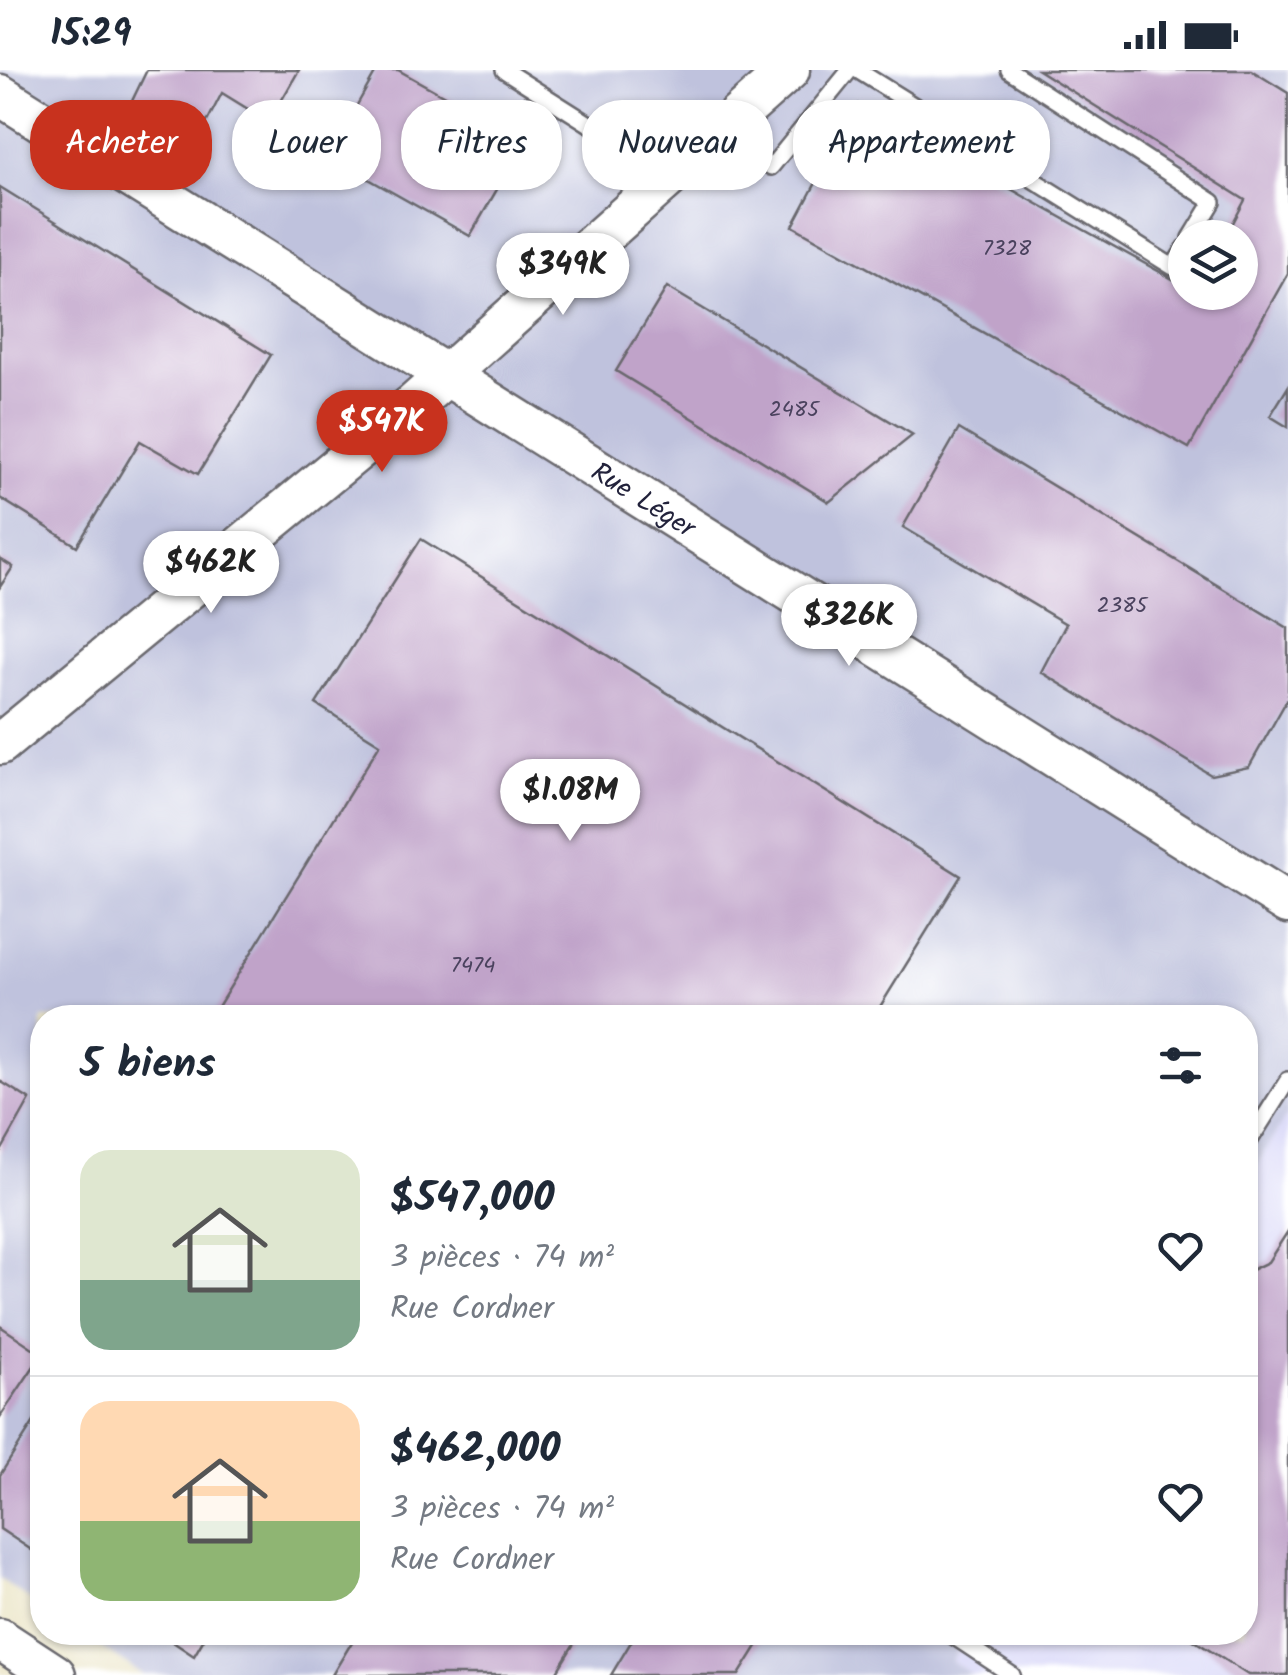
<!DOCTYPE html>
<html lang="fr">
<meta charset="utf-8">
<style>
body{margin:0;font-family:Kalam,sans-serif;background:#f6f6f7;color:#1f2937;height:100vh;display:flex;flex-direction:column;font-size:38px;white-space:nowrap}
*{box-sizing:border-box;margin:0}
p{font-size:32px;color:#747a83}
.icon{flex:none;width:55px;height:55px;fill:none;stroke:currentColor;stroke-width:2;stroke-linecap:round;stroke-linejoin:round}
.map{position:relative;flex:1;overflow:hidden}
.details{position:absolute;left:30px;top:935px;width:1228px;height:640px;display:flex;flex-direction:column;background:#fff;border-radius:40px;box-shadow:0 2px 8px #0004}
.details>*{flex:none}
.guide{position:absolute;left:30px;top:30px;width:1230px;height:90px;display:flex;gap:20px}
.buttons{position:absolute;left:1168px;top:150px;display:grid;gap:20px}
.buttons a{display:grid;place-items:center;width:90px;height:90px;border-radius:50%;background:#fff;box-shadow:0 2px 8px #0004;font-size:50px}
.price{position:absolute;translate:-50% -85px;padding:0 22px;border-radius:35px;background:#fff;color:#222;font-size:32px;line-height:65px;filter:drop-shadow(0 2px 5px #0008)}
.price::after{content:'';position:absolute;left:50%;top:60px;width:30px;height:22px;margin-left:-15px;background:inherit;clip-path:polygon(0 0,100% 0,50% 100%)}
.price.current{background:#c8321e;color:#fff}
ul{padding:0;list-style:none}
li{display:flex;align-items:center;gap:30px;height:250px;padding:0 50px}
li+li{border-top:2px solid #e0e1e3}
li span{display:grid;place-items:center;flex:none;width:280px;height:200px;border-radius:30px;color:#555}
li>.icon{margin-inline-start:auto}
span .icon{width:120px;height:120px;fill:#fffc;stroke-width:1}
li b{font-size:42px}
h2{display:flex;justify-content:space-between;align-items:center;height:120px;padding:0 50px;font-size:42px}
.tag{padding:0 35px;border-radius:40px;background:#fff;box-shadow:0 2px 8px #0004;font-size:35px;line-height:90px}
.tag.current{background:#c8321e;color:#fff}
.status{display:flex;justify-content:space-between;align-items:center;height:70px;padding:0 50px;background:#fff;direction:ltr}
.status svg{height:28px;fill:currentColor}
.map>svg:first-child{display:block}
.built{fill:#d8d7f8}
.industrial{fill:#bfc2dd;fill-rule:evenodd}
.building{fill:#c0a3c9}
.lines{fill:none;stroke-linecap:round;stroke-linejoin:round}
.lane-casing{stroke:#69676d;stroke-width:20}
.secondary-casing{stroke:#69676d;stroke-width:45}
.lane{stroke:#fff;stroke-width:15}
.secondary{stroke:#fff;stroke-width:40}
.labels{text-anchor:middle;stroke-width:8;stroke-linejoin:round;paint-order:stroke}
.number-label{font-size:22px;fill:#4a425e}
.street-label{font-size:28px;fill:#22223b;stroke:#fff}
</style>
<div class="status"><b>15:29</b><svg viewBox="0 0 49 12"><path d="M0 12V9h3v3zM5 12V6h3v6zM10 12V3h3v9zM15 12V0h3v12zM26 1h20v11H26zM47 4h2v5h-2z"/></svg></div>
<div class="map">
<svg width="1288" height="1605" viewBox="0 0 1288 1605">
<rect width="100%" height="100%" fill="#fff"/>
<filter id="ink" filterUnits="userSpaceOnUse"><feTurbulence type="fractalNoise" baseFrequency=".01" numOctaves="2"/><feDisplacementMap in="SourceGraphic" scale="20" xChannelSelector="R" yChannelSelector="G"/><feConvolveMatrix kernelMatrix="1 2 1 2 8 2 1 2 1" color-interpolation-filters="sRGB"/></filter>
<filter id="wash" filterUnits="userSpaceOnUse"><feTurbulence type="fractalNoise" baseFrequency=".0048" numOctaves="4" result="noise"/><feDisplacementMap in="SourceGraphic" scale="40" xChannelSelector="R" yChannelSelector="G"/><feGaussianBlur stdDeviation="2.25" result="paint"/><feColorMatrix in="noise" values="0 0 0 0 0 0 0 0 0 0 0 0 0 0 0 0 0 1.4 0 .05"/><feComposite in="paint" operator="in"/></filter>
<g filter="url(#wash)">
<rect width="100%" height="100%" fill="#ece6c9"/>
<!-- built -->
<path class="built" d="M 1288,1043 L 1288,1605 L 972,1605 L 951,1591 L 969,1563 L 1245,1562 L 1245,1113 Z"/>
<!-- industrial -->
<g class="industrial">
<path d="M 0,0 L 1288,0 L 1288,1043 L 1245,1113 L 1245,948 L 42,948 L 42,1538 L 0,1509 ZM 1185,168 L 1240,168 L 1240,222 L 1185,222 Z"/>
<path d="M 968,1562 L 951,1591 L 972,1605 L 143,1605 L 80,1563 Z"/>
</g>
<g id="blocks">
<!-- building -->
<g class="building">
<path d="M 147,0 L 299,0 L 269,52 L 222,23 L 197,71 L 132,31 Z"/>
<path d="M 377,0 L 398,0 L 525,71 L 470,166 L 328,86 Z"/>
<path d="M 1038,0 L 1251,0 L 1288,23 L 1288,203 L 1189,378 L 793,156 L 858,34 L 1185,216 L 1185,222 L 1240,222 L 1240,168 L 1225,168 L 1245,130 Z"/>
<path d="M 0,117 L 271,285 L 198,404 L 140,371 L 77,476 L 0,428 Z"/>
<path d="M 667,217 L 913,365 L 829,432 L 616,301 Z"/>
<path d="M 1288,317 L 1288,357 L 1270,346 Z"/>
<path d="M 959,359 L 1288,558 L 1288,628 L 1249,697 L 1211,705 L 1041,602 L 1066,554 L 903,457 Z"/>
<path d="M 421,469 L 961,806 L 873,948 L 211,948 L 380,674 L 316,634 Z"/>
<path d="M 0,489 L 13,497 L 0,517 Z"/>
<path d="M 0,1011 L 30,1030 L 0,1083 Z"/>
<path d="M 1288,1161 L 1288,1605 L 1248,1605 L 1181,1562 L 1245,1562 L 1245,1203 L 1268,1192 Z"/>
<path d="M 0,1256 L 42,1284 L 0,1347 Z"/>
<path d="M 42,1339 L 42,1487 L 0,1459 L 0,1405 Z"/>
<path d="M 158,1562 L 208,1562 L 194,1586 Z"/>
<path d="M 358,1562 L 581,1562 L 555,1605 L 332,1605 Z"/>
<path d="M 637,1562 L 766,1562 L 739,1605 L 611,1605 Z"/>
</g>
</g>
</g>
<g filter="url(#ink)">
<use href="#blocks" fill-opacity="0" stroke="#69676d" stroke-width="2.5"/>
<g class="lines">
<!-- lane casing -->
<g class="lane-casing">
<g id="lane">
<path d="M 504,0 L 670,105"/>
<path d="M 857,0 L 1173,197 L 1185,178"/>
<path d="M 1009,0 L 1213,132 L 1191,168"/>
<path d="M 771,97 L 850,0"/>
<path d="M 1245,1078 L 1288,1010"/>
<path d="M 947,1562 L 1012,1605"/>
</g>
</g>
<!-- secondary casing -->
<g class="secondary-casing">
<g id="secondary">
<path id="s1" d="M 0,25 L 1288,833"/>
<path d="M 0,674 L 414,334 L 789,0"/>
<path d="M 0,1569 L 55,1605"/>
</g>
</g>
<!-- lane -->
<use href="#lane" class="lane"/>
<!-- secondary -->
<use href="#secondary" class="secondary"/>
</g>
</g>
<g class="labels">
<!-- number labels -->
<g class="number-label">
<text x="1007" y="185">7328</text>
<text x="794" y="346">2485</text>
<text x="1122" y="542">2385</text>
<text x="473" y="902">7474</text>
</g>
<!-- street labels -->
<g class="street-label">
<text dy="10" stroke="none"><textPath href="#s1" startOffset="760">Rue Léger</textPath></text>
</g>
</g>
</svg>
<div class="buttons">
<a><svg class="icon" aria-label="layers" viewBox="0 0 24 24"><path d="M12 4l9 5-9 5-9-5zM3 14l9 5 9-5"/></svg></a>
</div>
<b class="price" style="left:563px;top:248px">$349K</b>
<b class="price current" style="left:382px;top:405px">$547K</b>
<b class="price" style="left:211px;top:546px">$462K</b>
<b class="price" style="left:849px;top:599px">$326K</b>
<b class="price" style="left:570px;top:774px">$1.08M</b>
<div class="guide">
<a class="tag current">Acheter</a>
<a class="tag">Louer</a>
<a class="tag">Filtres</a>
<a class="tag">Nouveau</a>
<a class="tag">Appartement</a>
</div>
<section class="details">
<h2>5 biens<svg class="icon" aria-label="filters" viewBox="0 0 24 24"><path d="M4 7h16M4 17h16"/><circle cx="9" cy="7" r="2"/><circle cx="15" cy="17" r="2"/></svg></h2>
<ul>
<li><span style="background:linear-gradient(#dfe7d0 65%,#7fa58c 0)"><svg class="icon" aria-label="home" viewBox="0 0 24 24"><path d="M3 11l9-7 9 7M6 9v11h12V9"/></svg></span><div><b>$547,000</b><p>3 pièces · 74 m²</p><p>Rue Cordner</p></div><svg class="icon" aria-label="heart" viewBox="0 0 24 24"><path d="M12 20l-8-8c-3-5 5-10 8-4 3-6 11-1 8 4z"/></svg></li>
<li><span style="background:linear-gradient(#ffd9b3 60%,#8fb573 0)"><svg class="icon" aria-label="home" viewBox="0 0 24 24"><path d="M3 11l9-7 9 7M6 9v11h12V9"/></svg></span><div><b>$462,000</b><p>3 pièces · 74 m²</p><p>Rue Cordner</p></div><svg class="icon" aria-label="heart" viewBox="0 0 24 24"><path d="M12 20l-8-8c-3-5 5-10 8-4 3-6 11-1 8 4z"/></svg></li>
</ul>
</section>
</div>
